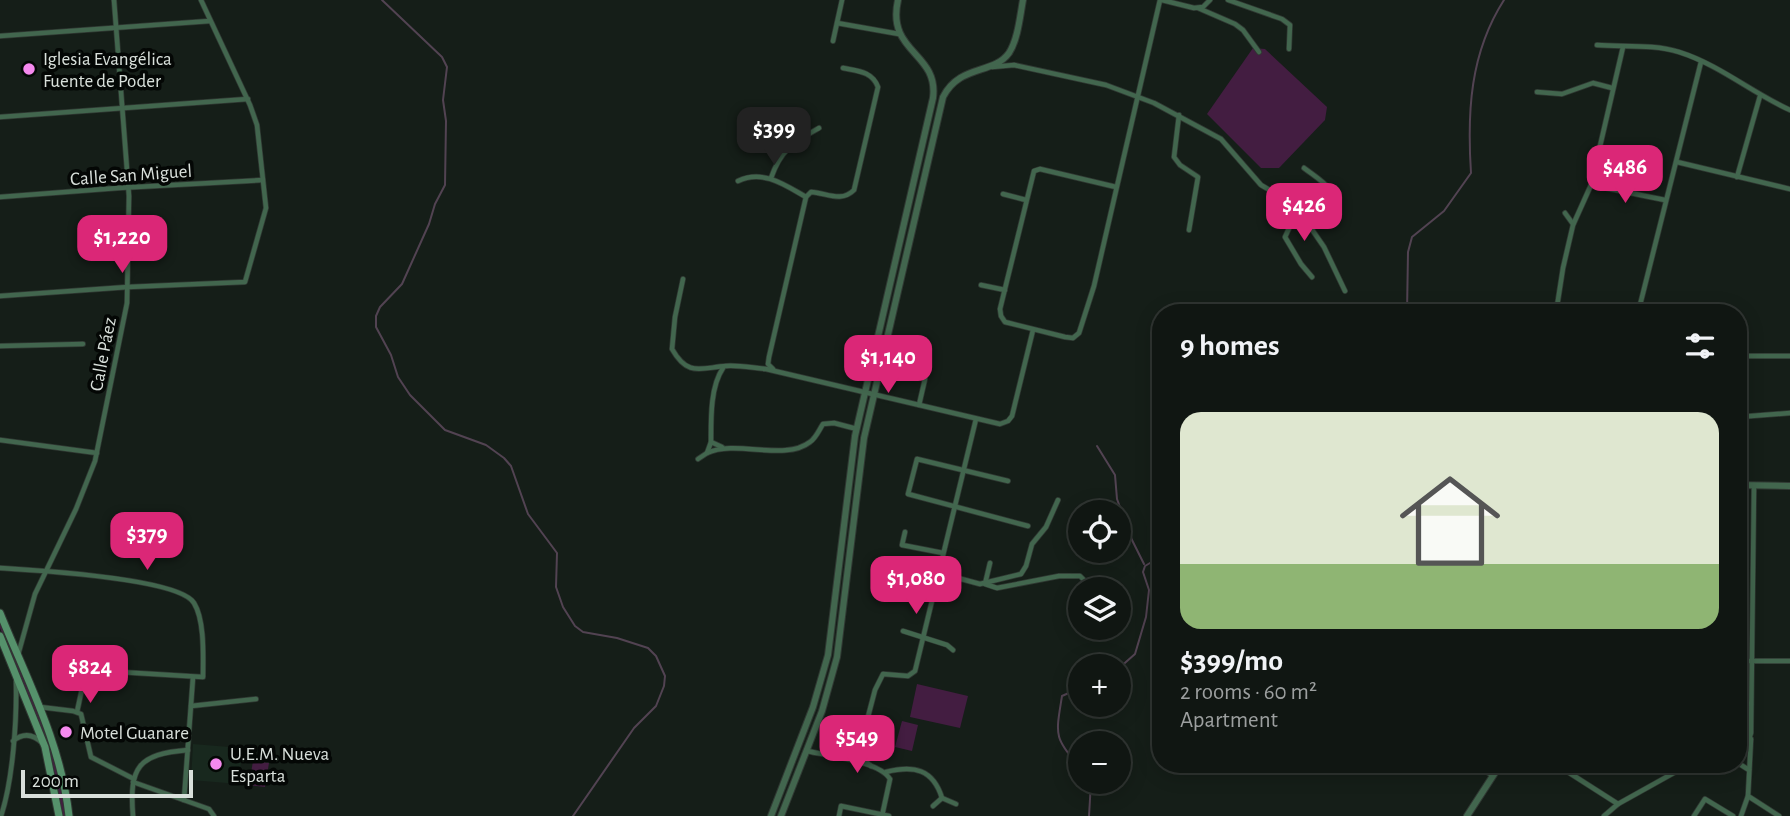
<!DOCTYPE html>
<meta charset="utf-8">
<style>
body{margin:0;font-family:"Alegreya Sans",sans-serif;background:#1e2320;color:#f1f3f6;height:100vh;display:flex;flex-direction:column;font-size:26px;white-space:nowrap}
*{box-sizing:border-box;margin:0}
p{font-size:23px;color:#9c9f9f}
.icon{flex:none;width:38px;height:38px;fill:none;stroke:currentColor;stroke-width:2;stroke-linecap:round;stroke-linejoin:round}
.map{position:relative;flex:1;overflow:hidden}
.details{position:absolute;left:1152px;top:304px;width:595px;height:469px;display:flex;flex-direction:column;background:#101612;border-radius:28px;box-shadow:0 4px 18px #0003,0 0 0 2px #303532}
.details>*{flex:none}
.tools{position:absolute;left:1068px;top:500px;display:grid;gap:14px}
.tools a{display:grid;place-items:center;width:63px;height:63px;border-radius:50%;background:#101612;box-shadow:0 4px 18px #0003,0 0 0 2px #303532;font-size:35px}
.scale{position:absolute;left:21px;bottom:18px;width:172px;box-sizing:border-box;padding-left:7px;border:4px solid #d9e0db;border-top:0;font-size:19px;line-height:24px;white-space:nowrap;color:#d9e0db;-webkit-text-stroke:5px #040705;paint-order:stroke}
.price{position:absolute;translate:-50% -60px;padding:0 16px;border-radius:14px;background:#db2777;color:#fff;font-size:23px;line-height:46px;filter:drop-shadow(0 2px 4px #0008)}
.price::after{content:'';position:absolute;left:50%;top:42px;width:21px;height:16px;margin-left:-10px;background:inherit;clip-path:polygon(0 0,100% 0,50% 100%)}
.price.selected{background:#222;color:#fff}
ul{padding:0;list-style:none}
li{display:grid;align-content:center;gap:14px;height:371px;padding:0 28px}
li span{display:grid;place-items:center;height:217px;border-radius:21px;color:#555}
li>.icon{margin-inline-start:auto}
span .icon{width:126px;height:126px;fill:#fffc;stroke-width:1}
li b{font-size:30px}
h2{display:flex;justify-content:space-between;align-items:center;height:84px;padding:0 28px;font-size:30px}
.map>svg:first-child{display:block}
.built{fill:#18281e}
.green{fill:#431d41}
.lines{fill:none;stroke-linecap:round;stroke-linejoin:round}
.stream{stroke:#524352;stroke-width:2}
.minor-casing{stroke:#303933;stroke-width:6}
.tertiary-casing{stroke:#303933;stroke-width:8}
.secondary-casing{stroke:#303933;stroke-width:9}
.minor{stroke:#42664e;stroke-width:4.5}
.tertiary{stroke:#42664e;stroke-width:6}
.secondary{stroke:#55916b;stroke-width:7}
.poi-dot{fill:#f589ee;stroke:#040705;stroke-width:2.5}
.labels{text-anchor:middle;stroke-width:7;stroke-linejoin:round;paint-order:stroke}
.poi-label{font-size:19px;fill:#d9e0db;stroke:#040705;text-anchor:start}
.street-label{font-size:19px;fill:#d9e0db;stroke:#040705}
</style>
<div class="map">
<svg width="1790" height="816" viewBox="0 0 1790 816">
<rect width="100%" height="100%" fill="#151e18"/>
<!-- built -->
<path class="built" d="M 193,744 L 242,748 L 239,784 L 191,780 Z"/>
<!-- green -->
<g class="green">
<path d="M 1253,48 L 1265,49 L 1327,107 L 1325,120 L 1279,168 L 1261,168 L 1207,114 Z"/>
<path d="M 0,621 C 28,688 55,744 66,816 L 62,816 L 57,783 L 48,746 L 0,628 Z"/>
<path d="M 917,684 L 968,696 L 960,728 L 910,717 Z"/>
<path d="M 902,721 L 918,725 L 912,751 L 895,747 Z"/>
<path d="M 253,761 L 269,763 L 265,787 L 249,785 Z"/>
</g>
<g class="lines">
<!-- stream -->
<g class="stream">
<path d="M 382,0 L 442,57 L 447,67 L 443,100 L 446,121 L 445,185 L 435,204 L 429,224 L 402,284 L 380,307 L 376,316 L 376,327 L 391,355 L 398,377 L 410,395 L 445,430 L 486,445 L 504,458 L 511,466 L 528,514 L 557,553 L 556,587 L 563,607 L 575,626 L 583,632 L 617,638 L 648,648 L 656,656 L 665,676 L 664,686 L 656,706 L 634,728 L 573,816"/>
<path d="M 1407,313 L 1408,252 L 1412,237 L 1444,211 L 1471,173 C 1467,112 1470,53 1504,0"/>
<path d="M 1097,446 L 1115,475 L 1117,499 L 1132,540 L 1144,564"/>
<path d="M 1118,669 L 1135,654 L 1146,617 L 1149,590 L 1143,572 L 1145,566 L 1160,557"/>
<path d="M 1080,688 L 1062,696 C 1056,734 1053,738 1080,767"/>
<path d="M 1089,816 L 1091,782"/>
</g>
<!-- minor casing -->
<g class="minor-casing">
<g id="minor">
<path d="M 1162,0 L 1194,8 L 1203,7 L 1210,0"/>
<path d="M 1228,0 L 1282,19 L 1290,25 L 1289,49"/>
<path d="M 1198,8 L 1235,24 L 1243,30 L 1259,52"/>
<path d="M 837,23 L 899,34"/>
<path d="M 0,36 L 210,21"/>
<path d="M 833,41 L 842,0"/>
<path d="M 1597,45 C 1623,47 1654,44 1679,52 C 1720,65 1752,93 1790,110"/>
<path d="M 992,67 L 1014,65 L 1106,85 L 1154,103 L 1221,139 L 1261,185 L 1295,205 L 1324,247 L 1345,291"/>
<path d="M 1537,92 L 1562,94 L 1593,83 L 1612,88"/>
<path d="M 1179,115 L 1174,157 L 1180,165 L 1198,177 L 1189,230"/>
<path d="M 0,117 L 248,99"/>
<path d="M 1677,162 L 1790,189"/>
<path d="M 1304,168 C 1321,181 1337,188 1335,212 L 1326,213 L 1306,222"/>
<path d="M 1737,177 L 1760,96"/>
<path d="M 771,178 C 781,149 793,143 819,128"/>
<path d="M 738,181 C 763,169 785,185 806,197"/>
<path d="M 1591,185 L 1665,200"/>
<path d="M 1116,187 L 1040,169 L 1034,171 L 1000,309 L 1001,316 L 1005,322 L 1065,337 L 1073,338 L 1079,333 L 1094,286 L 1160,0"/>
<path d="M 1003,194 L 1026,200"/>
<path d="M 0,197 L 118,188 L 263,180"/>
<path d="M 1298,209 L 1285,237 L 1301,264 L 1312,277"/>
<path d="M 1565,213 L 1573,224"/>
<path d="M 683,279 L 675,317 L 672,349 C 688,377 700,368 726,366 C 739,365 753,368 766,369 L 1000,424 L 1008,421 L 1012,416 L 1033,330"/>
<path d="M 981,285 L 1005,290"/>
<path d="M 0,296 L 128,287 L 245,282 L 266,208 L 257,125 L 250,105 L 201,0"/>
<path d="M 1556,313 L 1563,268 L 1573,225 L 1591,185 L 1623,47"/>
<path d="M 1638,313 L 1701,62"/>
<path d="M 0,346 L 83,344"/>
<path d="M 1738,356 L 1790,356"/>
<path d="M 773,369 L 768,364 L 769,357 L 806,197 L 811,192 C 827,193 841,203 854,190 L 878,87 C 872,71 857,71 843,68"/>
<path d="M 919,405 L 925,379"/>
<path d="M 1738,417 L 1790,413"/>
<path d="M 0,440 L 97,453"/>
<path d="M 711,442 C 711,420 710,387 723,368"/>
<path d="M 707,453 C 737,439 784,462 810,442 C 816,438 819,430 823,424 L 834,423 L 857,429"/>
<path d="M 698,459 L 707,453 L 711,442 L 722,447"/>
<path d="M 1008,481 L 917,459 L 908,494 L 1028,526"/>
<path d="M 905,532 L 902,545 L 943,553"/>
<path d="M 990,563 L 985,584 L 997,588 L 1059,576 L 1080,576 L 1088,584 L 1090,590"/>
<path d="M 0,568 C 32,570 179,578 194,603 C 205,621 203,657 203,677 L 86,670 L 77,712"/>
<path d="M 939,573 L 980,584 L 1021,574 L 1026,566 L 1032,544 L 1046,527 L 1058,500"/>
<path d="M 903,631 L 947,645 L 953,650"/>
<path d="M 18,655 L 35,594 L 76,509 L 95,461 L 127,303 L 129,196 L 114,0"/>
<path d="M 1738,661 L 1790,661"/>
<path d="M 1738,704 L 1751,704"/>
<path d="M 191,706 L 256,699"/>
<path d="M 40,707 L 73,711 L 81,714 L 91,757 L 134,779"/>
<path d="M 1751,739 L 1748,796 L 1779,816"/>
<path d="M 13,741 C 23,733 33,734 42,743"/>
<path d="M 807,751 C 828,756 880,761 890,779 L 882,816"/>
<path d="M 1738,754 L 1746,748 L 1751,733 L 1754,485"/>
<path d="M 1738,763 L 1749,770"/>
<path d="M 1477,765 L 1493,776"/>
<path d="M 1557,765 L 1618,804"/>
<path d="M 871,766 L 858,755 L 875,690 L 883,674 L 908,676 L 915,671 L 976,419"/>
<path d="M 886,772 C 914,765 933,769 942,798 L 956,804"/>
<path d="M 133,782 L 209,809 L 214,816"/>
<path d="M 184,800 L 193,677"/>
<path d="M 933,806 L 942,798"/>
<path d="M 1,816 C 13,780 17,719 16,681"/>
<path d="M 133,816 C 129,767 138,754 188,750"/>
<path d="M 839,816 L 841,806 L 889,816"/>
<path d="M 1604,816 L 1618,804 L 1688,765"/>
<path d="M 1694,816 L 1705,799 L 1733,816"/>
<path d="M 1741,816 L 1748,796"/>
</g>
</g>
<!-- tertiary casing -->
<g class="tertiary-casing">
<g id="tertiary">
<path d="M 1738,485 L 1790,486"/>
<path d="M 771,816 L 813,707 L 828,655 L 855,436 L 933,98 C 939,52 886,53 898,0"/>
<path d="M 781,816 L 822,711 L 837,657 L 864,438 L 943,97 C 960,64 993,75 1009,53 C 1018,39 1020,16 1023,0"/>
<path d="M 1467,816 L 1500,765"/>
</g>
</g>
<!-- secondary casing -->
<g class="secondary-casing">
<g id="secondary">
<path d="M 0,613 C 27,680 61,743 69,816"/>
<path d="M 0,636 L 45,747 L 59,816"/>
</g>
</g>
<!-- minor -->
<use href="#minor" class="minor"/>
<!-- tertiary -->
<use href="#tertiary" class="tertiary"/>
<!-- secondary -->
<use href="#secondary" class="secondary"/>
</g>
<!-- markers -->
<g class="poi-dot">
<circle cx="29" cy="69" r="7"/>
<circle cx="66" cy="732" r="7"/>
<circle cx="216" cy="764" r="7"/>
</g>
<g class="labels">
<!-- poi labels -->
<g class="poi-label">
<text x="43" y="65">Iglesia Evangélica<tspan x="43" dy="22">Fuente de Poder</tspan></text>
<text x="80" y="739">Motel Guanare</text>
<text x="230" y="760">U.E.M. Nueva<tspan x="230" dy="22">Esparta</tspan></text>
</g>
<!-- street labels -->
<g class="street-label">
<text transform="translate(131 174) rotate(-4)" y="7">Calle San Miguel</text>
<text transform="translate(102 354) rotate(-79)" y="7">Calle Páez</text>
</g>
</g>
</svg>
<div class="tools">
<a><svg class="icon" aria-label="locate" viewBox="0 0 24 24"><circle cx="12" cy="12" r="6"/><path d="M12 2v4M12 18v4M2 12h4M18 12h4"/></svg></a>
<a><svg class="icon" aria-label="layers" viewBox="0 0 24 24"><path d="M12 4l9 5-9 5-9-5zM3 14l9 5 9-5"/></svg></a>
<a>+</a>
<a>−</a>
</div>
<div class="scale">200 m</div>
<b class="price selected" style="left:774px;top:167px">$399</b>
<b class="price" style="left:1625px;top:205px">$486</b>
<b class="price" style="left:1304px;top:243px">$426</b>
<b class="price" style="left:122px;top:275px">$1,220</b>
<b class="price" style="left:888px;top:395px">$1,140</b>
<b class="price" style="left:147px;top:572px">$379</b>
<b class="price" style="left:916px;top:616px">$1,080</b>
<b class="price" style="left:90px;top:705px">$824</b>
<b class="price" style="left:857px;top:775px">$549</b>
<section class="details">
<h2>9 homes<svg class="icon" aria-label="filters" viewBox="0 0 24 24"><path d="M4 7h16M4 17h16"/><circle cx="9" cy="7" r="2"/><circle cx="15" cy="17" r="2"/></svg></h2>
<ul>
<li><span style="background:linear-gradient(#dfe7d0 70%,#8fb573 0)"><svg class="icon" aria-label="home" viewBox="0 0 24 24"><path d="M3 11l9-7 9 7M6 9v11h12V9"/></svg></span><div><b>$399/mo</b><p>2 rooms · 60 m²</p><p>Apartment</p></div></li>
</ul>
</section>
</div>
